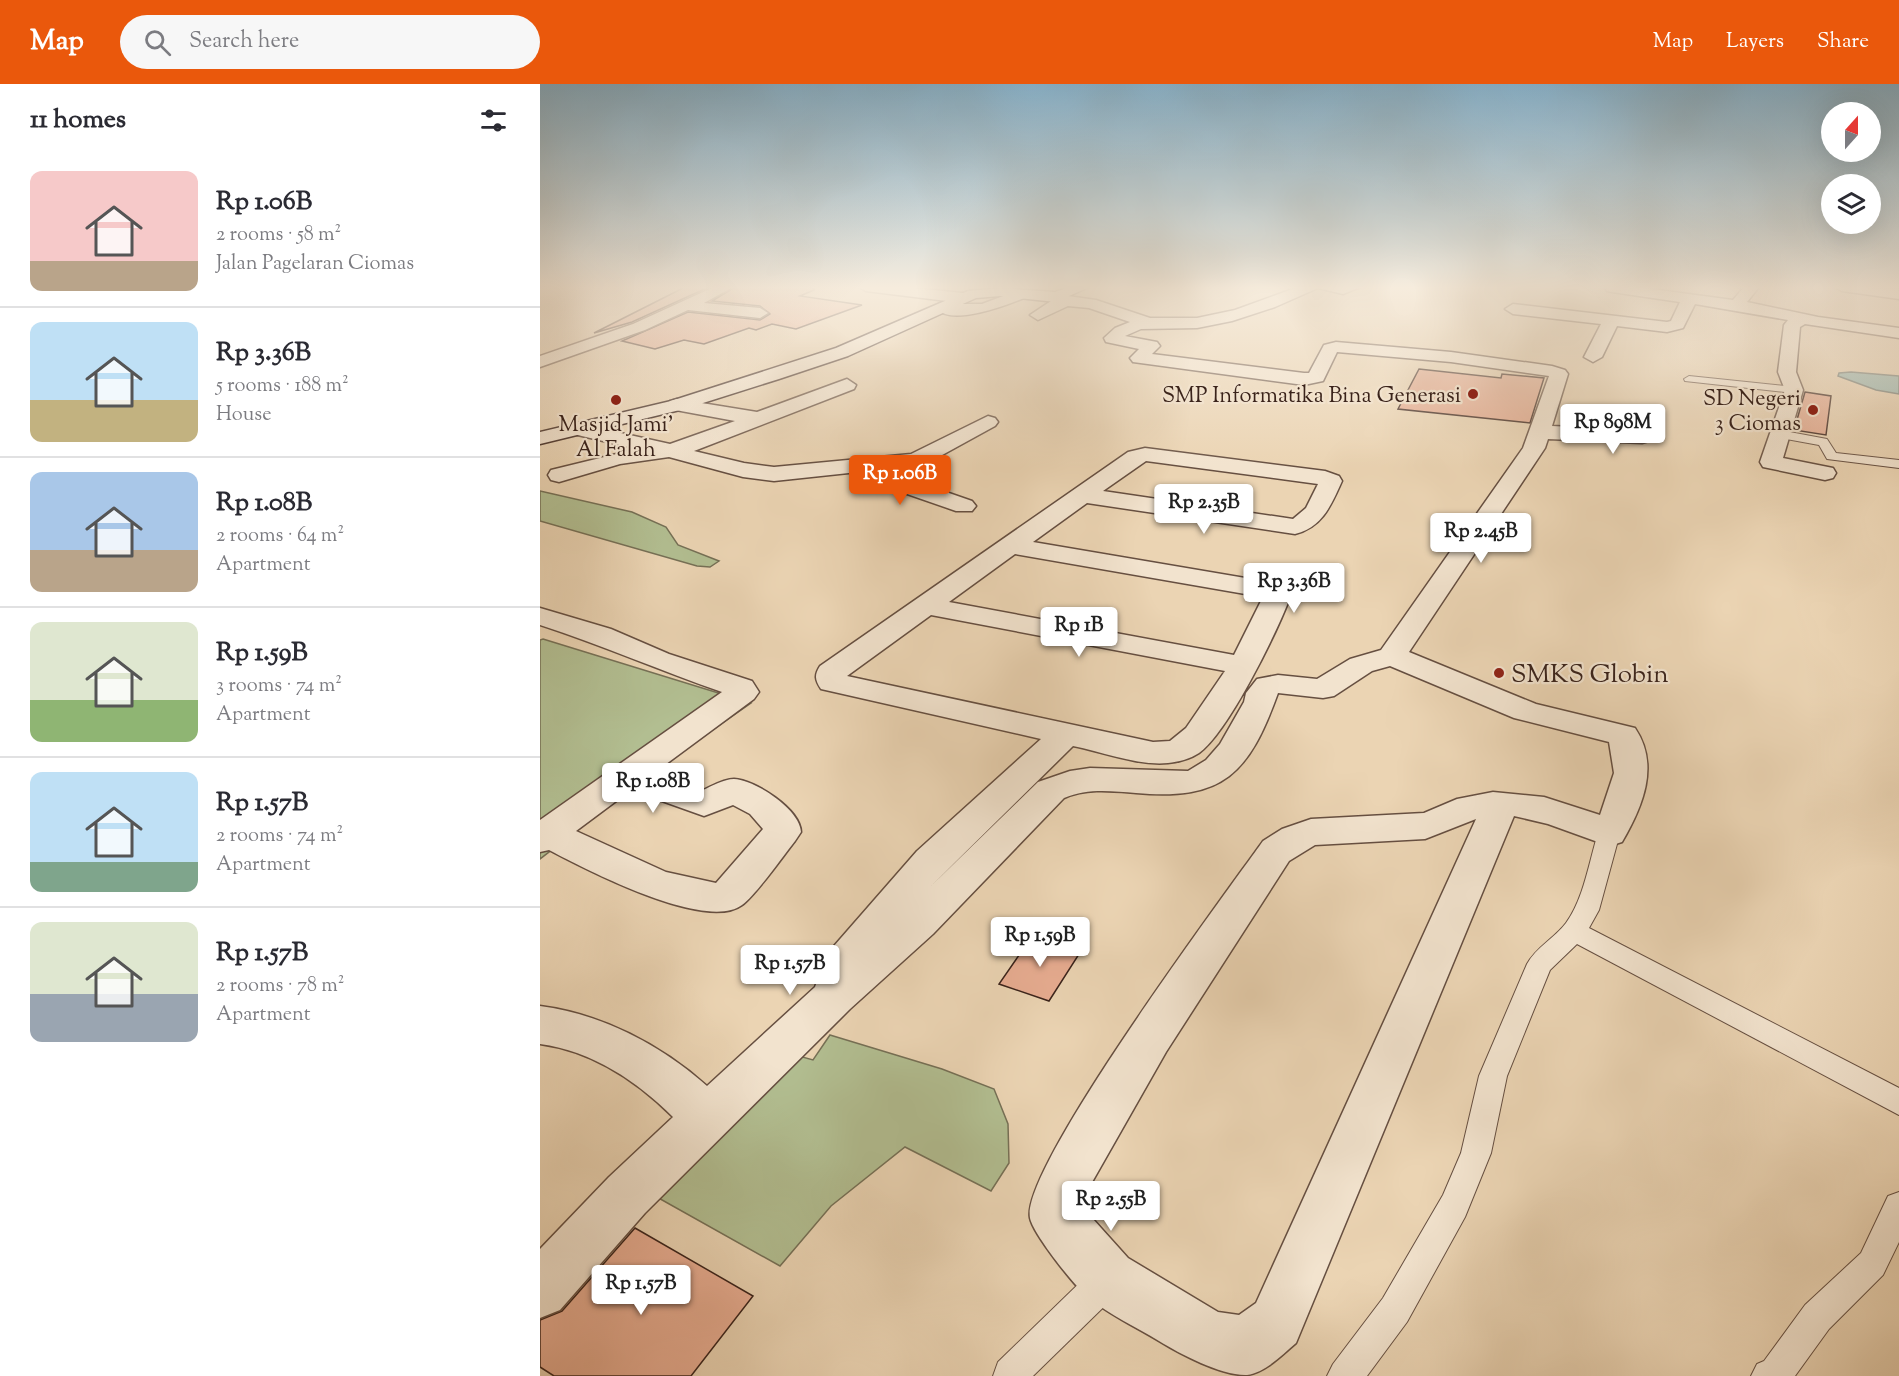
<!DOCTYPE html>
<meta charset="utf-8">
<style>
body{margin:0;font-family:"Sorts Mill Goudy",serif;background:#f7f7f7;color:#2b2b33;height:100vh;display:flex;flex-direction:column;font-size:22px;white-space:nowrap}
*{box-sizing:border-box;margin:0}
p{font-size:20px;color:#7c7c81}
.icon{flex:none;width:33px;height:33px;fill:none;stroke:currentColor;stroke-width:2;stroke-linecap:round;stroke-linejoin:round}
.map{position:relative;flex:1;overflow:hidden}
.sheet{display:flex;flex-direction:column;background:#fff;width:540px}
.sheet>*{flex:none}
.needle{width:39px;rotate:21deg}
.tools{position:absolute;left:1281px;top:18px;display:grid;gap:12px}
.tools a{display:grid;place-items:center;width:60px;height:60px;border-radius:50%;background:#fff;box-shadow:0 6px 24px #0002;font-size:30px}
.price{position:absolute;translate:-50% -51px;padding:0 14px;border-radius:6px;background:#fff;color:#222;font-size:20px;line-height:39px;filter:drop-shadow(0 2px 3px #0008)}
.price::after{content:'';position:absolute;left:50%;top:36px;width:18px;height:14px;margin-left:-9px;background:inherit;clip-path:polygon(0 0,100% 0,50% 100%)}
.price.on{background:#ea580c;color:#fff}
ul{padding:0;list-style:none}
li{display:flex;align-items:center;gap:18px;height:150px;padding:0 30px}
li+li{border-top:2px solid #e1e1e2}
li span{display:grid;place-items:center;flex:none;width:168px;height:120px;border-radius:12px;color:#555}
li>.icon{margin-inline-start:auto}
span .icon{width:72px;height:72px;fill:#fffc;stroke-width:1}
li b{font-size:26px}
h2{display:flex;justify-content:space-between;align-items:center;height:72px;padding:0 30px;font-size:26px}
header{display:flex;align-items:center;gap:36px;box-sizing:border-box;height:84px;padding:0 30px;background:#ea580c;color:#fff}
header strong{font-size:28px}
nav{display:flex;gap:33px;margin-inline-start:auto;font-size:21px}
.search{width:420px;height:54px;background:#f7f7f7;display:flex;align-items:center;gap:15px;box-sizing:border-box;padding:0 21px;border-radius:33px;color:#7c7c81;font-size:22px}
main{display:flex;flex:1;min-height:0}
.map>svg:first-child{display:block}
.green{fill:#b2be91;stroke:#767056;stroke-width:1.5}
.water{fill:#98b8b1;stroke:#727c75;stroke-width:1.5}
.building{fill:#e8ad92;stroke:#3a231b;stroke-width:1.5}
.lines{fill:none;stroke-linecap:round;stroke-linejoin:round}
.service-casing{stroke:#664f41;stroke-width:2}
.minor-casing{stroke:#664f41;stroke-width:3}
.secondary-casing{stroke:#3a231b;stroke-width:3}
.service{fill:#f2e3ce;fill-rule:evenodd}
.minor{fill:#f2e3ce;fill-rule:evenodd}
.secondary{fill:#f2e3ce;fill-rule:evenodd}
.poi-dot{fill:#8f2418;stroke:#f2e3ce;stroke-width:2}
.labels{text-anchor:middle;stroke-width:4.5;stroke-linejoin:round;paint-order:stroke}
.far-poi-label{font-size:22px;fill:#3a231b;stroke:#f2e3ce;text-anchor:end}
.poi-label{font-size:26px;fill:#3a231b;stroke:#f2e3ce;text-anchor:start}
</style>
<header>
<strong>Map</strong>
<div class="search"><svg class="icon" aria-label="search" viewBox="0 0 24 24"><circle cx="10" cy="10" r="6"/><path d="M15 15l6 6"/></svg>Search here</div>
<nav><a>Map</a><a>Layers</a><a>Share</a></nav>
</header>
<main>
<section class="sheet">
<h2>11 homes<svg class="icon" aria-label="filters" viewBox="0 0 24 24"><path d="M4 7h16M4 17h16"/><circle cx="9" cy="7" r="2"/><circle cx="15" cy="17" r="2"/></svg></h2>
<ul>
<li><span style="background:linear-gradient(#f6c9c9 75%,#b9a48a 0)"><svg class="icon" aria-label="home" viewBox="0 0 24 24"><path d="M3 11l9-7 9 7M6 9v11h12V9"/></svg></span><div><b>Rp 1.06B</b><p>2 rooms · 58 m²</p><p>Jalan Pagelaran Ciomas</p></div></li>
<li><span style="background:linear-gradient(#bfe0f5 65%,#c2b280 0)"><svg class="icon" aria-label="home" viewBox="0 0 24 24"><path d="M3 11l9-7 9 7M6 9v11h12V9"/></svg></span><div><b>Rp 3.36B</b><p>5 rooms · 188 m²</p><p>House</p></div></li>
<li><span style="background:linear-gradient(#a9c7e8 65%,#b9a48a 0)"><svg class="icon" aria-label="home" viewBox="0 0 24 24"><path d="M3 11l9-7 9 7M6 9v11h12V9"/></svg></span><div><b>Rp 1.08B</b><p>2 rooms · 64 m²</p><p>Apartment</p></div></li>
<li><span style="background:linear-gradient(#dfe7d0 65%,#8fb573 0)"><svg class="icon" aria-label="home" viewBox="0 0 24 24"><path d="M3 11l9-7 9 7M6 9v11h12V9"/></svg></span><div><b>Rp 1.59B</b><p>3 rooms · 74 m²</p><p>Apartment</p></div></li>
<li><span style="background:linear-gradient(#bfe0f5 75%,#7fa58c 0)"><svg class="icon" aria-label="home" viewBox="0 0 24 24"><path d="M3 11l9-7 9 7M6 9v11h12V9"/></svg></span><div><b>Rp 1.57B</b><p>2 rooms · 74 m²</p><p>Apartment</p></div></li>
<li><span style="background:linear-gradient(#dfe7d0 60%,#9aa5b1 0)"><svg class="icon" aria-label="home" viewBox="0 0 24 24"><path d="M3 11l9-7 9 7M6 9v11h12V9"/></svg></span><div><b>Rp 1.57B</b><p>2 rooms · 78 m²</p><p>Apartment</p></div></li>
</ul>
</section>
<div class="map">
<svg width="1359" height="1292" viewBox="0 0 1359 1292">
<rect width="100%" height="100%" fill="#ebd4b3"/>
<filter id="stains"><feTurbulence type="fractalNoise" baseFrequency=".00333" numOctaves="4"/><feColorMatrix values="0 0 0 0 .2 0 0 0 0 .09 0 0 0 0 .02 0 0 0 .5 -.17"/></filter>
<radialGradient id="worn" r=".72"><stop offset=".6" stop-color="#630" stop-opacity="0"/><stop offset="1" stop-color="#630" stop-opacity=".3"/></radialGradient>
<!-- green -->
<g class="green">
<path d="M 0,407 L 92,428 L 126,443 L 138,461 L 179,477 L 170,483 L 157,482 L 0,437 Z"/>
<path d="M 3,555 L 211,619 L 115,686 L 0,775 L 0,556 Z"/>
<path d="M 290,951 L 402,985 L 454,1005 L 468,1040 L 469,1079 L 451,1107 L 365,1063 L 291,1122 L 240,1182 L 90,1098 L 230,964 L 273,976 Z"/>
</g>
<!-- water -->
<path class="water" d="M 1311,288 L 1359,292 L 1359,310 L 1336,306 L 1298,292 L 1299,289 Z"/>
<!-- building -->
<g class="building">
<path d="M 145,203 L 169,203 L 92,238 L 54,249 Z"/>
<path d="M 195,203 L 274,203 L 274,206 L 260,212 L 322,221 L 256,245 L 232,240 L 216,246 L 209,244 L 164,260 L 144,256 L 115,265 L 82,257 L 148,228 L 220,236 L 230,230 L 220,222 L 172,217 Z"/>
<path d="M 879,285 L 961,294 L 962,290 L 1004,294 L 990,339 L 858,325 Z"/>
<path d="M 1265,308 L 1291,312 L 1286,351 L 1254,346 Z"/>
<path d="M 493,851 L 541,867 L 509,917 L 459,900 Z"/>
<path d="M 95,1144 L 213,1212 L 151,1292 L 14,1292 L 0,1283 L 0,1236 L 22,1227 Z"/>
</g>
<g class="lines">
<!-- service casing -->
<g class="service-casing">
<g id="service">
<path d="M 1149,292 L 1254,303 L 1260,306 L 1254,309 L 1145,297 L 1144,295 Z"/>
<path d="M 1239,346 L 1287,355 L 1296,369 L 1359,376 L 1359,384 L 1287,375 L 1279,361 L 1235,353 L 1233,350 Z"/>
<path d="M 1069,741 L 1077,744 L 1080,749 L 1059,826 L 1049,844 L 1359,1004 L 1359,1031 L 1037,860 L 1010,886 L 967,992 L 951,1069 L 925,1133 L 867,1238 L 827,1292 L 787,1292 L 793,1280 L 843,1214 L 903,1111 L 921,1069 L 939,992 L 987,880 C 996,863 1015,854 1026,839 C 1044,814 1049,778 1058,749 L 1061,744 Z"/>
<path d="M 1359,1108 L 1359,1158 L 1343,1191 L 1289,1245 L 1255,1292 L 1211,1292 L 1217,1280 L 1224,1277 L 1265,1221 L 1321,1169 L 1348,1112 Z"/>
<path d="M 567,1180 L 579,1184 L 583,1196 L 579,1208 L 493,1292 L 453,1292 L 458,1278 L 555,1184 Z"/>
</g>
</g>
<!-- minor casing -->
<g class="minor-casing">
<g id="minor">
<path d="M 174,203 L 193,203 L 164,219 L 220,224 L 228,229 L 220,234 L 148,226 L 105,246 L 0,283 L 0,272 L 93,240 Z"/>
<path d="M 319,203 L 364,203 L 423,209 L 431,214 L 423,219 L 326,207 Z"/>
<path d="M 758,203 L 820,203 L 803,210 L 778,204 L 735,223 L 692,237 L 657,244 L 601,245 L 585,252 L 617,258 L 620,262 L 612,270 L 764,289 L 769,289 L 784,261 L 796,258 L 911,268 L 1012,282 L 1025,286 L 1028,290 L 1012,342 L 1095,346 L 1106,329 L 1120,329 L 1123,333 L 1109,357 L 1102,359 L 1008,355 L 1005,364 L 869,568 L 996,620 L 1095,644 C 1120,681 1103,722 1082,758 L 1069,762 L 1008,740 L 974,732 L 756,1259 C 742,1271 726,1288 707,1291 C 682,1292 640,1270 619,1257 C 596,1243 570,1231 549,1214 C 536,1204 493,1150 490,1134 C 480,1085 684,812 723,757 L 742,745 L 771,735 L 884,729 L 917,715 L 953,708 L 1004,713 L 1060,731 L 1074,689 L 1069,658 L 974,634 L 850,582 L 832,587 L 794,612 L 783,614 L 738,609 C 709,689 684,717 596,709 C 571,707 547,704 524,714 L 393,850 L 310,925 L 105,1129 L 20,1226 L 0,1234 L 0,1165 L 69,1093 L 133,1033 C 97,997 52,967 0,960 L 0,922 C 62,930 121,961 167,1002 L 275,903 L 287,870 L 377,767 L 501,655 L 281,605 C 275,596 274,591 280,582 L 588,368 L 605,364 L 785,387 L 799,392 L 802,397 C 791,421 783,443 755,450 L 547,419 L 493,458 L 717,496 L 747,505 L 751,511 C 737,548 689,647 659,669 C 650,675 638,678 628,679 C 598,682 563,668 533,662 L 389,804 L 498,698 L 530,687 L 550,684 L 648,687 L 666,676 L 680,660 L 704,618 L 706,609 L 717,595 L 738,591 L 777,595 L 810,575 L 841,566 L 983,364 L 1009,292 L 911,278 L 797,268 L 783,297 L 764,301 L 593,278 L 590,274 L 599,265 L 566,258 L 564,254 L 575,244 L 590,238 L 549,224 L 528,222 L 498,236 L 490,231 L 511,217 L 528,212 L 556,216 L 610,234 L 657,234 L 695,226 ZM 606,377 L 778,400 L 766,424 L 753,435 L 563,407 ZM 475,470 L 711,511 L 722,515 L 694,571 L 409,518 ZM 391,531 L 685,587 L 646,644 L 630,657 L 613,658 L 307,592 ZM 936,735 L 716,1219 L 699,1231 L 678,1228 L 588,1174 L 544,1125 L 547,1107 L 626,968 L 749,777 L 775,761 L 885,755 Z"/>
<path d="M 1065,203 L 1096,203 L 1193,216 L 1204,203 L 1219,203 L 1207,218 L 1278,233 L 1359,244 L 1359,254 L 1265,240 L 1260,243 L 1256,288 L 1263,306 L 1243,374 L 1293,384 L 1296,389 L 1293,394 L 1285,396 L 1223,383 L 1220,378 L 1245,306 L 1238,288 L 1244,241 L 1248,236 L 1155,220 L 1143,244 L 1127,248 L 1077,242 L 1062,273 L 1053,278 L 1044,273 L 1061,240 L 973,230 L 965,225 L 973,220 L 1127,238 L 1131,237 L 1140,218 L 1072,208 L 1067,207 Z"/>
<path d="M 1295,203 L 1359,205 L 1359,215 L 1302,207 Z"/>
<path d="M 479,206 L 487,211 L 484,214 C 467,221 412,242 397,225 L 405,220 L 442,220 Z"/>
<path d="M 307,295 L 316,301 L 314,305 L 154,367 L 204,379 L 234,383 L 371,370 L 448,332 L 455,334 L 458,338 L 455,342 L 384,381 L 359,384 L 360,392 L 432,417 L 436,422 L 432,427 L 416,427 L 344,402 L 337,386 L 234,397 L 203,393 L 129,373 L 80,380 L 19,398 L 11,396 L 8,391 L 11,386 L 97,365 L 29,349 L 26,345 L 29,341 L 36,339 L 130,360 L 195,337 L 130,325 L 127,321 L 130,317 L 137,315 L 217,328 Z"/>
<path d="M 0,524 L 71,545 L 129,570 L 212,597 L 219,608 L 214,615 L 114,689 L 163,706 C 172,702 184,695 194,695 C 215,696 260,725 261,748 L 255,757 C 243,772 216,811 202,821 C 166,848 45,785 9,766 L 0,768 L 0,736 L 182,608 C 121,587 62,561 0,541 ZM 91,706 L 164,732 L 193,721 L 210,730 L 223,745 L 176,799 L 126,788 L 36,747 Z"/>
</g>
</g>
<!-- secondary casing -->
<g class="secondary-casing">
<path id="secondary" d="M 529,203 L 549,203 L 516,218 L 460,212 L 436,214 L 308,272 L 239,295 L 144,325 L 0,360 L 0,348 L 131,317 L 296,264 L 428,207 L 460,204 L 515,208 Z"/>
</g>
<!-- service -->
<use href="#service" class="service"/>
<!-- minor -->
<use href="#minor" class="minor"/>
<!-- secondary -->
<use href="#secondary" class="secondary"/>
</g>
<!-- sky -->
<linearGradient id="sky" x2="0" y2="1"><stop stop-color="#88b6d2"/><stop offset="0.53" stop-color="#f6ecdd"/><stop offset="1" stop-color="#f6ecdd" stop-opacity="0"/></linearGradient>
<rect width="1359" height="384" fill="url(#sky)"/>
<!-- markers -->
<g class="poi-dot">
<circle cx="933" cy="310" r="6"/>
<circle cx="76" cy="316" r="6"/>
<circle cx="1273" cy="326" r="6"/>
<circle cx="959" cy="589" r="6"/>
</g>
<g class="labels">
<!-- far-poi labels -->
<g class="far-poi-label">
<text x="921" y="318">SMP Informatika Bina Generasi</text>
<text x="1261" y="321">SD Negeri<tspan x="1261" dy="25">3 Ciomas</tspan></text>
<text x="76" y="347" text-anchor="middle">Masjid Jami'<tspan x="76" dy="25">Al Falah</tspan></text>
</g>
<!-- poi labels -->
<g class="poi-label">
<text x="971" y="598">SMKS Globin</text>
</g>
</g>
<rect width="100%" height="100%" filter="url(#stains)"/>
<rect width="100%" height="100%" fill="url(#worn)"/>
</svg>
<div class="tools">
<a><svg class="needle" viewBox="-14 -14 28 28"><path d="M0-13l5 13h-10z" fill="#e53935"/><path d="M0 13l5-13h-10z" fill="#7c7c81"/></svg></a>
<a><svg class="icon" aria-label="layers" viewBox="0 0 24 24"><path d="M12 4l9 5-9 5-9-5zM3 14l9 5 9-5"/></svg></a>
</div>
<b class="price" style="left:1073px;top:371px">Rp 898M</b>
<b class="price on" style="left:360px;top:422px">Rp 1.06B</b>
<b class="price" style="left:664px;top:451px">Rp 2.35B</b>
<b class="price" style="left:941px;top:480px">Rp 2.45B</b>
<b class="price" style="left:754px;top:530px">Rp 3.36B</b>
<b class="price" style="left:539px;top:574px">Rp 1B</b>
<b class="price" style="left:113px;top:730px">Rp 1.08B</b>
<b class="price" style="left:500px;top:884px">Rp 1.59B</b>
<b class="price" style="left:250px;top:912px">Rp 1.57B</b>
<b class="price" style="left:571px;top:1148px">Rp 2.55B</b>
<b class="price" style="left:101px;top:1232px">Rp 1.57B</b>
</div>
</main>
